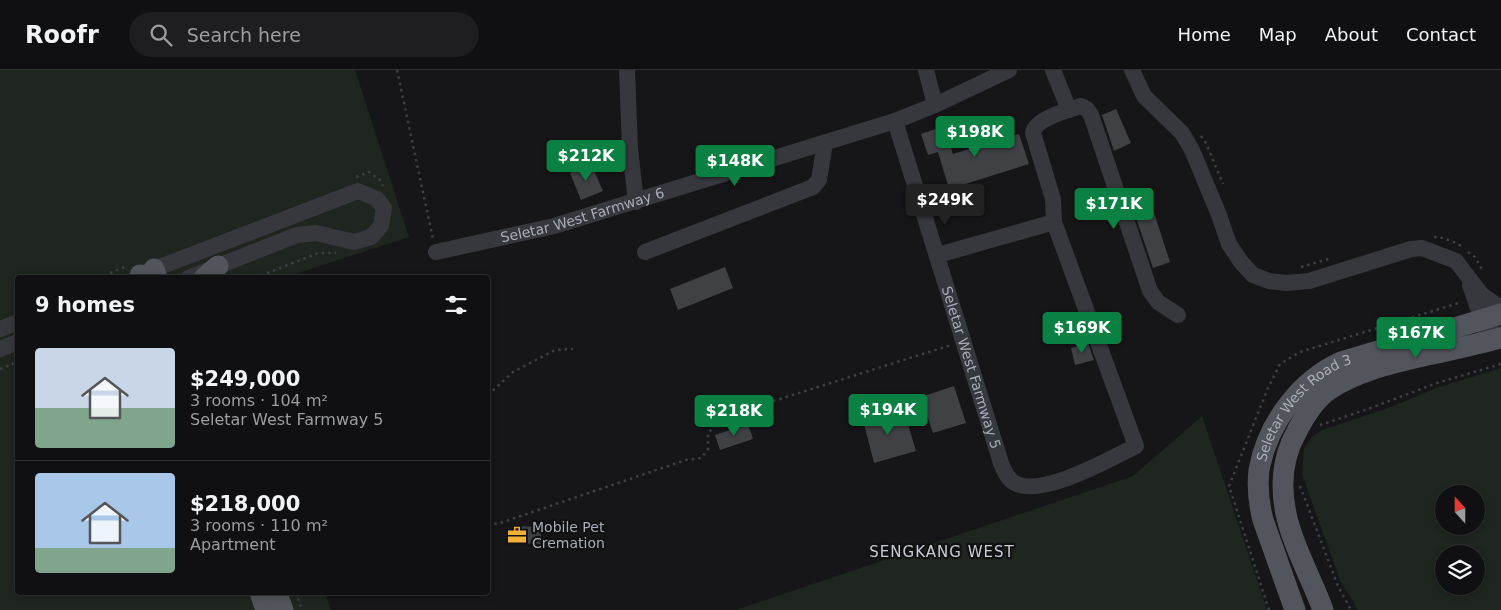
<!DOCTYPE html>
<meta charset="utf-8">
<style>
body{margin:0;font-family:"DejaVu Sans",sans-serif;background:#1e1e20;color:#f1f3f6;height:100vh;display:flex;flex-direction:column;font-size:19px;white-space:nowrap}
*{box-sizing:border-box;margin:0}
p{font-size:16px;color:#9c9d9f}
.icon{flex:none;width:28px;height:28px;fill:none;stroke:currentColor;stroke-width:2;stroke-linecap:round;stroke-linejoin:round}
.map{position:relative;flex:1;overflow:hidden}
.details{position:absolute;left:15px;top:205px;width:475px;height:320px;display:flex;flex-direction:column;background:#101012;border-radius:5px;box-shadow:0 2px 8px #0003,0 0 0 1px #303032}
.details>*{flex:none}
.needle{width:32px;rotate:339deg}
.controls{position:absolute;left:1435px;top:415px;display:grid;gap:10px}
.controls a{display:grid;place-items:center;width:50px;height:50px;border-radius:50%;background:#101012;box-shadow:0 2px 8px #0003,0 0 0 1px #303032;font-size:25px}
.price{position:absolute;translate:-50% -42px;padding:0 11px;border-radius:5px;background:#0b8043;color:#fff;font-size:16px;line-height:32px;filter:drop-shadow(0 1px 2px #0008)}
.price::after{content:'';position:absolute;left:50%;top:30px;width:15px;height:11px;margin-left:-8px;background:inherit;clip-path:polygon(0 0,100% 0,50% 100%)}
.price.on{background:#222;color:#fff}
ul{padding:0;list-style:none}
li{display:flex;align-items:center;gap:15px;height:125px;padding:0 20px}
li+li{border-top:1px solid #303032}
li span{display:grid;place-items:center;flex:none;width:140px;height:100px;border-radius:5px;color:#555}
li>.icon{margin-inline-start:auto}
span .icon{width:60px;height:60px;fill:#fffc;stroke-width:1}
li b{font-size:21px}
h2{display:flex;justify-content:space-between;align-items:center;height:60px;padding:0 20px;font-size:21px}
header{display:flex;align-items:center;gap:30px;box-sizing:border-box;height:70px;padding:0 25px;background:#101012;border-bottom:1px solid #303032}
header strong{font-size:24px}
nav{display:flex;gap:28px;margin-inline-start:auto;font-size:18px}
.search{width:350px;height:45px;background:#1e1e20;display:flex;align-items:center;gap:12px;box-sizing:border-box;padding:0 18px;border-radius:28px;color:#9c9d9f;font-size:19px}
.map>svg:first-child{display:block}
.green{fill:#1e261f;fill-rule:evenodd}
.building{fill:#404145}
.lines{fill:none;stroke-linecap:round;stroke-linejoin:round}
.path{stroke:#3d3f44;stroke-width:2.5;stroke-dasharray:2.5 4;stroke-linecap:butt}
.minor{stroke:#37383d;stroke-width:16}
.major{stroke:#53555c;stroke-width:21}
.labels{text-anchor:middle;stroke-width:4.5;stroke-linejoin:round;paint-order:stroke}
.street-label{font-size:14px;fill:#a8adb8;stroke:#111113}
.poi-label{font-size:14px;fill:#a8adb8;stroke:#111113;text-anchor:start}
.neighbourhood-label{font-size:15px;letter-spacing:1px;fill:#c9ccd4;stroke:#111113}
</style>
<header>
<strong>Roofr</strong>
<div class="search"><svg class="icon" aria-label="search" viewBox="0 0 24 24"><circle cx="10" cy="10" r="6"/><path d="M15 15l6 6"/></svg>Search here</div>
<nav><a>Home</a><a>Map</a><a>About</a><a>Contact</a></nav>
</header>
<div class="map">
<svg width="1501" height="540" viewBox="0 0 1501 540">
<rect width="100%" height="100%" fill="#161618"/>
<!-- green -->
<g class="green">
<path d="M 0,0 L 355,0 L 409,167 L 286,207 L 18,208 L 18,522 L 325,523 L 331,540 L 0,540 Z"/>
<path d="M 1501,298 L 1501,540 L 1357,540 L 1354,532 L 1341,513 L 1302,404 L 1304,378 L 1313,366 L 1322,360 L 1391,337 L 1436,318 ZM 1444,424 L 1476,424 L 1476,456 L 1444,456 ZM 1444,484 L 1476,484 L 1476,516 L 1444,516 Z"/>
<path d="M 1202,346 L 1267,540 L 736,540 L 1133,406 Z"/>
</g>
<!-- building -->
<g class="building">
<path d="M 1116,39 L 1131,73 L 1114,81 L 1102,45 Z"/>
<path d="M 944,56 L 953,84 L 1019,64 L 1029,94 L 949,119 L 938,82 L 928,85 L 921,64 Z"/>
<path d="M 591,94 L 603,121 L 581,130 L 570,103 Z"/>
<path d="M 1148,124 L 1170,192 L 1153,198 L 1130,130 Z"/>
<path d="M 725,197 L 733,218 L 678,240 L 670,219 Z"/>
<path d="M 1088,273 L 1094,290 L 1075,295 L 1071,278 Z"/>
<path d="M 954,316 L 966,353 L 933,363 L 921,327 Z"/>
<path d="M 892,338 L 896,354 L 907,351 L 916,381 L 874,393 L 862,346 Z"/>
<path d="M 748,354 L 753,369 L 720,380 L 715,365 Z"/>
<path d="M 512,456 L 541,457 L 541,474 L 511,473 Z"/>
</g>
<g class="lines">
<!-- path -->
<g class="path">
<path d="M 397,0 L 433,169"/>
<path d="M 1201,66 L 1205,71 L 1223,114"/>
<path d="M 356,107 L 369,102 L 380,110 L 383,116"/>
<path d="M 1434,167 C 1444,167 1456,172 1464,178"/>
<path d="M 1468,182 L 1475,187 L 1483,201"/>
<path d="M 1301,197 L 1332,188"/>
<path d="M 98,208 L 127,196"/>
<path d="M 255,208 L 318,183 L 336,183"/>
<path d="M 0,299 L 18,292"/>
<path d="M 488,325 L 513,302 L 555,280 L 573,279"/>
<path d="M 1320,355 L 1368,339 L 1437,313 L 1501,294"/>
<path d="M 1300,416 L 1338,516 L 1351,540"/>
<path d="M 488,452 L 497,454 L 686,390 L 701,388 L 708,379 L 708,363 L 719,352 L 742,341 L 951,275"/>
<path d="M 296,522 L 302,540"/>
<path d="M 1269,540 L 1229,416 L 1268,318 L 1280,294 L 1300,282 L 1462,232"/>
</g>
<!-- minor -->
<g class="minor">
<path d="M 627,0 L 630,79 L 636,132"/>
<path d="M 926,0 L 935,35"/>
<path d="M 1053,0 L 1069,40"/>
<path d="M 1132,0 L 1144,26 L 1182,63 L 1192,80 L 1219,145 L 1229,174 L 1241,192 L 1253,205 L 1269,211 L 1287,213 L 1309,211 L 1411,179 L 1422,178 L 1456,191 L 1482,225 L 1501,238"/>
<path id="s1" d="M 895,51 L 1001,393 C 1004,400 1006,407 1013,412 C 1038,430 1112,388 1136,376 L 1054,152 L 1053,129 L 1033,63 C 1035,49 1068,40 1081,36 L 1087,39 L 1091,45 L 1150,221 L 1158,232 L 1178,245"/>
<path id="s2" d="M 436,182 L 554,156 L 895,51 L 935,35 L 1009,0"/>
<path d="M 645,182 L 813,117 L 819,110 L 825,73"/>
<path d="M 938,185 L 1054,152"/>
<path d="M 144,203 L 358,121 L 377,129 L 384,138 L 381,156 L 371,167 L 354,172 L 316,163 L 297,165 L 188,208"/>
<path d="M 1470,215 L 1486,262 L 1501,265"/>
<path d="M 0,259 L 18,252"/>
<path d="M 0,279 L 18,272"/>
</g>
<!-- major -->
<g class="major">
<path d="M 154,199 L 157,208"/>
<path d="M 140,205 L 141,208"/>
<path d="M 204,208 L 218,196"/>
<path d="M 260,522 L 266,540"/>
<path d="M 276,522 L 283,540"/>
<path id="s3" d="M 1295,540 L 1263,450 C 1259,434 1257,416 1259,400 C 1267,355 1299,311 1341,292 L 1501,244"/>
<path d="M 1323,540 C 1312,510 1296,482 1288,452 C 1280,422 1281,390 1296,363 C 1304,347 1315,329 1330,319 C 1359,300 1394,293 1427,285 C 1452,280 1476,274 1501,268"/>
</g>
</g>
<!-- icons -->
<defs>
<g id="office-bare" transform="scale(1.5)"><path d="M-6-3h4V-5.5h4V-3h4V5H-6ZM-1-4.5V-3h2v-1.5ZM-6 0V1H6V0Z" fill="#f2b134" stroke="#111113" stroke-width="2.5" paint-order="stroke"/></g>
</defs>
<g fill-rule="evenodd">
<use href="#office-bare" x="517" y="465"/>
</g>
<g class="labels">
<!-- street labels -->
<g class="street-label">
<text dy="5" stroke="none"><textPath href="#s2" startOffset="151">Seletar West Farmway 6</textPath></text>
<text dy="5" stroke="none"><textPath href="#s1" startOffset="258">Seletar West Farmway 5</textPath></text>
<text dy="5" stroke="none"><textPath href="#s3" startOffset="226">Seletar West Road 3</textPath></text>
</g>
<!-- poi labels -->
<g class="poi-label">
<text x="532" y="462">Mobile Pet<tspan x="532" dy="16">Cremation</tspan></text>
</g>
<!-- neighbourhood labels -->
<g class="neighbourhood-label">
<text x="942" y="487">SENGKANG WEST</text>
</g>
</g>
</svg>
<div class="controls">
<a><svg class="needle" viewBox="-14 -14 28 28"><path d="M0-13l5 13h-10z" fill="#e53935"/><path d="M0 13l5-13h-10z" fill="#9c9d9f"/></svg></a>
<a><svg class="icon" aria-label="layers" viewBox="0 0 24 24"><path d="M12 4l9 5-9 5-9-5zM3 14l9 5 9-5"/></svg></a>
</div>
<b class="price" style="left:975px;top:88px">$198K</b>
<b class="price" style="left:586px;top:112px">$212K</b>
<b class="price" style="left:735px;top:117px">$148K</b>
<b class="price on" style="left:945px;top:156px">$249K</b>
<b class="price" style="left:1114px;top:160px">$171K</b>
<b class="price" style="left:1082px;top:284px">$169K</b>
<b class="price" style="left:1416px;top:289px">$167K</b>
<b class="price" style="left:888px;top:366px">$194K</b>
<b class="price" style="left:734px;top:367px">$218K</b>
<section class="details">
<h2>9 homes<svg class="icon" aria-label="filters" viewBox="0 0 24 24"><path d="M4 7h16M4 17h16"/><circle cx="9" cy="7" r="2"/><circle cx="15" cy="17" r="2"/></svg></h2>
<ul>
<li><span style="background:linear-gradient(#c9d6e8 60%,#7fa58c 0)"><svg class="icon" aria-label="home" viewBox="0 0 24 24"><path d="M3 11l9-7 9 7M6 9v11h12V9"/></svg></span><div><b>$249,000</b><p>3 rooms · 104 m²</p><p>Seletar West Farmway 5</p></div></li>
<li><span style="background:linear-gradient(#a9c7e8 75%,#7fa58c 0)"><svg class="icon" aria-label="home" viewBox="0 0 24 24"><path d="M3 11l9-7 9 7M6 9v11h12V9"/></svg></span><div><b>$218,000</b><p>3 rooms · 110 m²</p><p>Apartment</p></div></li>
</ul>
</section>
</div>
